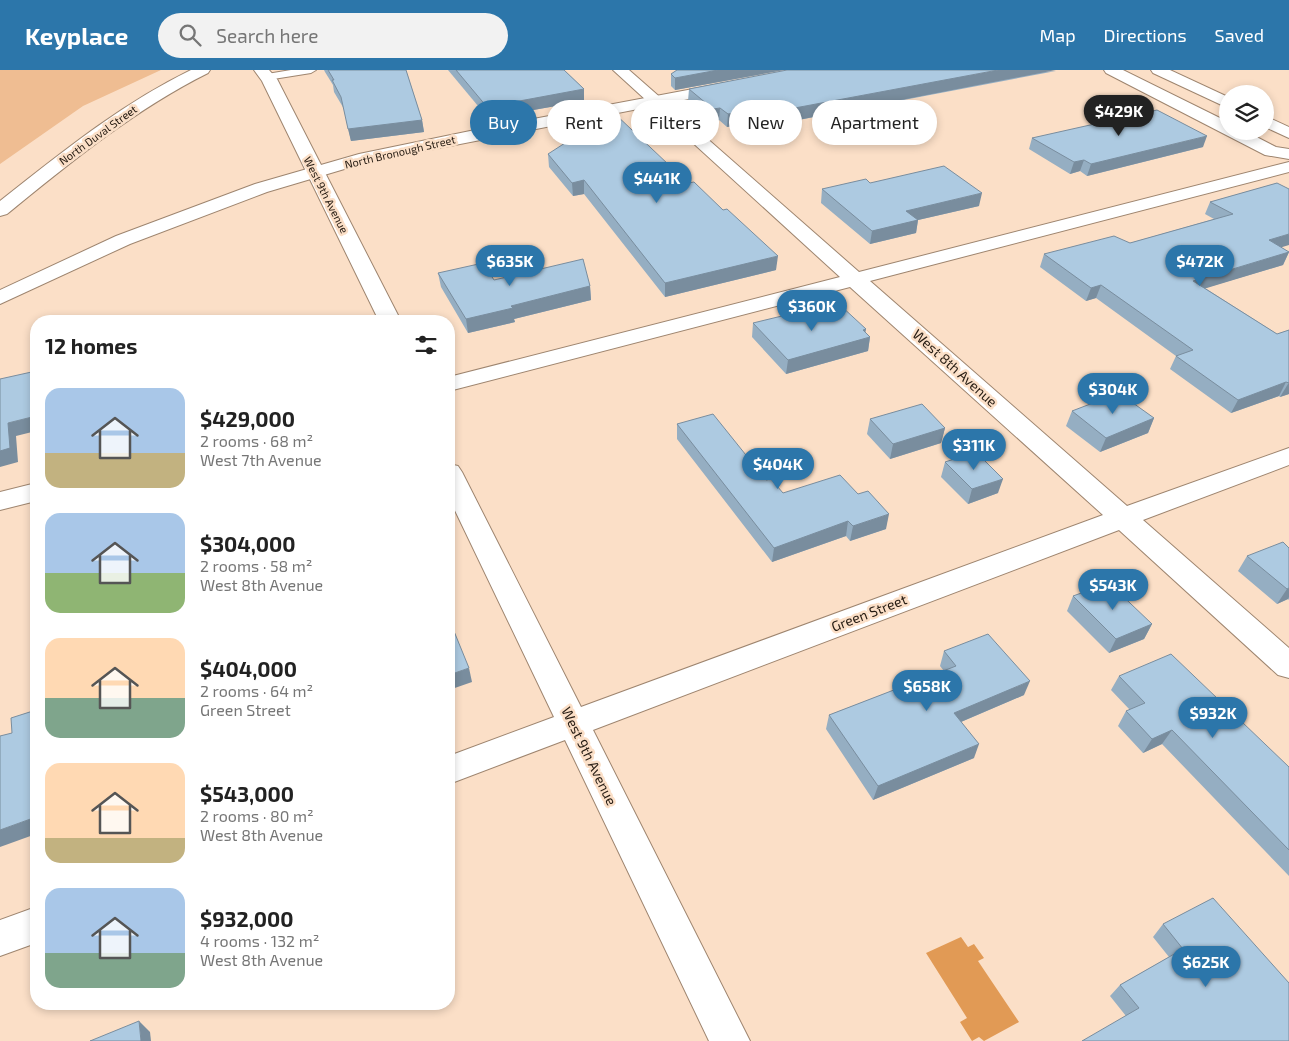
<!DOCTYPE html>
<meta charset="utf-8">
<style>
body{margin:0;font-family:"Exo 2",sans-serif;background:#f2f2f2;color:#222;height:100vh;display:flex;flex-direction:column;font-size:19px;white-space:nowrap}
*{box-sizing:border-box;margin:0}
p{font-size:16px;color:#767676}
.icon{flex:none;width:28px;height:28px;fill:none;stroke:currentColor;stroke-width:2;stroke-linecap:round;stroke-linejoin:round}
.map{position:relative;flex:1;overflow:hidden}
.drawer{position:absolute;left:30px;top:245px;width:425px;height:695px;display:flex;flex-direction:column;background:#fff;border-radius:20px;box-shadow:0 2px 8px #0003}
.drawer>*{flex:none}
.banner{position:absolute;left:470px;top:30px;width:475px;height:45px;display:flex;gap:10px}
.tools{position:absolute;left:1219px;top:15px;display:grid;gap:10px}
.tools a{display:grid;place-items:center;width:55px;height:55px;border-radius:50%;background:#fff;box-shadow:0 2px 8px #0003;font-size:25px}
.price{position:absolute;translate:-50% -42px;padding:0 11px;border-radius:18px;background:#2c76aa;color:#fff;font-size:16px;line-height:32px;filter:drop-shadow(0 1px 2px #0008)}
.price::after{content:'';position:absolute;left:50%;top:30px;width:15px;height:11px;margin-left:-8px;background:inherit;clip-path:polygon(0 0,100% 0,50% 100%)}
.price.current{background:#222;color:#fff}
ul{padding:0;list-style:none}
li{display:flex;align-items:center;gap:15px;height:125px;padding:0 15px}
li span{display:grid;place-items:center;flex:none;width:140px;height:100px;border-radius:15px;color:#555}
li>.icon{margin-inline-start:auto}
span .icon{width:60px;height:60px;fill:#fffc;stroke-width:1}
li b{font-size:21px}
h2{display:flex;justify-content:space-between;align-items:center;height:60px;padding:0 15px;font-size:21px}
.tag{padding:0 18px;border-radius:22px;background:#fff;box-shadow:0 2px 8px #0003;font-size:18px;line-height:45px}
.tag.current{background:#2c76aa;color:#fff}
header{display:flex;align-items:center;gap:30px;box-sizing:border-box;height:70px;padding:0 25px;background:#2c76aa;color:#fff}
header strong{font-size:24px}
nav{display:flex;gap:28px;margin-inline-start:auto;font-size:18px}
.search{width:350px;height:45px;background:#f2f2f2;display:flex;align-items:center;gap:12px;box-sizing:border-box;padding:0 18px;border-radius:28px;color:#767676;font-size:19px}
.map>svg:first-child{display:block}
.green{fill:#efbd92}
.water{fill:#e19a55}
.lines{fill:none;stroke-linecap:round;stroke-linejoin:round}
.lane-casing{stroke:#9e856f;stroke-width:2}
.street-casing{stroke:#9e856f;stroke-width:2}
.secondary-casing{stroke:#9e856f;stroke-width:2}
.lane{fill:#fff;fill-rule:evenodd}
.street{fill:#fff;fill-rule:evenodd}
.secondary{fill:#fff;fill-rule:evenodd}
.wall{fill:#95aec2}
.shaded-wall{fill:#798d9e}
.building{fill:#adcae1;stroke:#798d9e}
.labels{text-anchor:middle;stroke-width:5;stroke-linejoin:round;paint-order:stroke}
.far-street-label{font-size:11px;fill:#251b12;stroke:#fbdfc7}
.street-label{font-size:14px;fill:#251b12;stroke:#fbdfc7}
</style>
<header>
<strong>Keyplace</strong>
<div class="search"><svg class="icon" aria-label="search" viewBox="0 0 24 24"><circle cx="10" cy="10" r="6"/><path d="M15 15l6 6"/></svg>Search here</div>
<nav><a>Map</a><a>Directions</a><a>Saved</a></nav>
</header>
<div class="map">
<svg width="1289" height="971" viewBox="0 0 1289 971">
<rect width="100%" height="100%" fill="#fbdfc7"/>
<!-- green -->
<path class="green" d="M 0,0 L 161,0 L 83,36 L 0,94 Z"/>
<!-- water -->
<path class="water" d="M 961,867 L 968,877 L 974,874 L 984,888 L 978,891 L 1019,952 L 984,971 L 979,967 L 972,971 L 960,952 L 967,948 L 926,883 Z"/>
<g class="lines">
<!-- lane casing -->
<g class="lane-casing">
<path id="lane" d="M 291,0 L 316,0 L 311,3 L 267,10 L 262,7 L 267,4 Z"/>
</g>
<!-- street casing -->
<g class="street-casing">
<g id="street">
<path d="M 254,0 L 269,0 L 277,9 L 401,251 L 379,251 L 262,11 Z"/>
<path d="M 613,0 L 629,0 L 859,202 L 1289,92 L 1289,102 L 870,211 L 1127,436 L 1289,378 L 1289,395 L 1143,450 L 1289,578 L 1289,608 L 1278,605 L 1119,460 L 593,660 L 750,971 L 709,971 L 565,670 L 449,714 L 449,686 L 554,647 L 449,428 L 449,394 L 458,396 L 462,402 L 581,637 L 1103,445 L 850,217 L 449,321 L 449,307 L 840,207 Z"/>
<path d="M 36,413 L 36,431 L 0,440 L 0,422 Z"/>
<path d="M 36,837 L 36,873 L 0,886 L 0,850 Z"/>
</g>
</g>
<!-- secondary casing -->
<g class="secondary-casing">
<g id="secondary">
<path d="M 191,0 L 210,0 L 208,3 C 134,40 71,92 7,144 L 0,146 L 0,131 C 61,83 121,34 191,0 Z"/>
<path d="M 1104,0 L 1123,0 L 1228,52 L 1228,61 L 1245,61 L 1276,77 L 1289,79 L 1289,89 L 1265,85 L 1106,3 Z"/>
<path d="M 1151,0 L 1170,0 L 1228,27 L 1228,38 L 1153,3 Z"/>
<path d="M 725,13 L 730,15 L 733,18 L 730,21 L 368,92 L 267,122 L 130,174 L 0,234 L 0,220 L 116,166 L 255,114 L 359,84 L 475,60 Z"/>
<path d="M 1265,46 L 1289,57 L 1289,68 L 1265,57 Z"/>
</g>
</g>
<!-- lane -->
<use href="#lane" class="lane"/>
<!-- street -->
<use href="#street" class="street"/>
<!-- secondary -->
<use href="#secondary" class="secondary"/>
</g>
<!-- wall -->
<g class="wall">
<path d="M 324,0 L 406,0 L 422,50 L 424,62 L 351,71 L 344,39 L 334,22 L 333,15 L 325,2 Z"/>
<path d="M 448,0 L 564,0 L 584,19 L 584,31 L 488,48 Z"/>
<path d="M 677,0 L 784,0 L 675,20 L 671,16 L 671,4 Z"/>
<path d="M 1056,1 L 767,56 L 761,51 L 727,57 L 719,50 L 712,52 L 688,31 L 689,19 Z"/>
<path d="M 1032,68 L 1203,77 L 1087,106 L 1080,101 L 1070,104 L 1029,79 Z"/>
<path d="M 548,84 L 688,113 L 723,140 L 776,200 L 665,227 L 584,124 L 573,126 L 549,97 Z"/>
<path d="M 870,113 L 979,136 L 918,150 L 916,163 L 870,174 L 821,133 L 822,119 Z"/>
<path d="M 1277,113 L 1282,178 L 1289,182 L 1283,195 L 1205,218 L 1277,264 L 1289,260 L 1289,324 L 1280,327 L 1279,326 L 1231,343 L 1170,299 L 1176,286 L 1096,228 L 1086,231 L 1040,197 L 1044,184 L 1130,173 L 1214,149 L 1205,144 L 1210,132 Z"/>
<path d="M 438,203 L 494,210 L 590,216 L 591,230 L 514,249 L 515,252 L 468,263 L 441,217 Z"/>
<path d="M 791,249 L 866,259 L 865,262 L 870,267 L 868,281 L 786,304 L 752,267 L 753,253 Z"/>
<path d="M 1072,341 L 1154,348 L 1148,363 L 1100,382 L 1066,356 Z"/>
<path d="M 870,349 L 945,358 L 941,373 L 890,389 L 867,364 Z"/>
<path d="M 677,354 L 766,410 L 783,423 L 886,459 L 850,471 L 846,466 L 772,492 L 677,369 Z"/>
<path d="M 945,392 L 998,423 L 968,434 L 941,407 Z"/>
<path d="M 1289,478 L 1289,530 L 1288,529 L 1277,534 L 1238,501 L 1247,486 Z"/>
<path d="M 1073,526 L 1152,554 L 1144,569 L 1109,583 L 1067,541 Z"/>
<path d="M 944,581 L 1024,625 L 961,652 L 974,688 L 873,730 L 826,659 L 829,645 L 944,601 L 940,596 Z"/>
<path d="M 1119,606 L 1289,697 L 1289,806 L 1162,674 L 1143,683 L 1118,656 L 1126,641 L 1130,640 L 1111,620 Z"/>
<path d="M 1163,854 L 1289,913 L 1126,946 L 1110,926 L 1120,915 L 1169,887 L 1153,867 Z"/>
</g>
<!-- shaded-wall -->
<g class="shaded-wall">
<path d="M 718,0 L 784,0 L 675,20 L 675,8 Z"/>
<path d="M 998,0 L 1056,0 L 767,56 L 768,43 Z"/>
<path d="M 584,19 L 584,31 L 488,48 L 487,37 Z"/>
<path d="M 720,38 L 719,50 L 712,52 L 713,39 Z"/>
<path d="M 762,38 L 761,51 L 727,57 L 728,44 Z"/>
<path d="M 422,50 L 424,62 L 351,71 L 348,59 Z"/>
<path d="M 1207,66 L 1203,77 L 1087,106 L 1091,94 Z"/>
<path d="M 1084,90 L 1080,101 L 1070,104 L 1074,92 Z"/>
<path d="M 584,110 L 584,124 L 573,126 L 572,113 Z"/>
<path d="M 982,123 L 979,136 L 918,150 L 916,163 L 870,174 L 872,161 L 906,141 Z"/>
<path d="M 1289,164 L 1289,175 L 1263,183 L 1269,170 Z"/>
<path d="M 1289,182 L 1283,195 L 1187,224 L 1193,211 Z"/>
<path d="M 778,186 L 776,200 L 665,227 L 665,213 Z"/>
<path d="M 1101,215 L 1096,228 L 1086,231 L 1091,218 Z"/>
<path d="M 590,216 L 591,230 L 514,249 L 515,252 L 468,263 L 466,249 L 511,236 Z"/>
<path d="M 866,259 L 864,269 L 870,267 L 868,281 L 786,304 L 788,290 Z"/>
<path d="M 1286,312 L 1279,326 L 1231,343 L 1238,330 Z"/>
<path d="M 1289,313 L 1289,324 L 1280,327 L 1288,314 Z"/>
<path d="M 36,346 L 36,361 L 16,366 L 18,392 L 0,397 L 0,381 L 8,353 Z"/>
<path d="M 1154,348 L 1148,363 L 1100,382 L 1106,368 Z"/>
<path d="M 945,358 L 941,373 L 890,389 L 893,374 Z"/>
<path d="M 1003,409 L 998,423 L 968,434 L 972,419 Z"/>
<path d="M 889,444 L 886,459 L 850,471 L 853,456 Z"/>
<path d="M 848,451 L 846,466 L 772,492 L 774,478 Z"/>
<path d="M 1289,518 L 1289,527 L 1288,529 L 1277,534 L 1287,519 Z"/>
<path d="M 1152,554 L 1144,569 L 1109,583 L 1116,569 Z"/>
<path d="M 469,598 L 472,612 L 449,620 L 449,605 Z"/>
<path d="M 1030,611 L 1024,625 L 949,657 L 954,643 Z"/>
<path d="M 1172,660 L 1162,674 L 1143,683 L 1152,669 Z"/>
<path d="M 979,674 L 974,688 L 873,730 L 878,716 Z"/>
<path d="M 36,747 L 36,764 L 0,777 L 0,760 Z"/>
<path d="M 139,951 L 150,962 L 151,971 L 141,971 Z"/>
</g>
<!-- building -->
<g class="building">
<path d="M 328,0 L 406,0 L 422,50 L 348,59 L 341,27 L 332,10 L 334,10 Z"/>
<path d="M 456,0 L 564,0 L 584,19 L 487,37 Z"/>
<path d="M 677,0 L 718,0 L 675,8 L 671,4 Z"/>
<path d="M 787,0 L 998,0 L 768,43 L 762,38 L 728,44 L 720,38 L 713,39 L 689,19 Z"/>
<path d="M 1157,40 L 1207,66 L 1091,94 L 1084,90 L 1074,92 L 1032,68 Z"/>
<path d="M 613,42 L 688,113 L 694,112 L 723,140 L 727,139 L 778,186 L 665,213 L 584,110 L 572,113 L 548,84 Z"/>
<path d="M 944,96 L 982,123 L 906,141 L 918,150 L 872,161 L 822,119 L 866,109 L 870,113 Z"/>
<path d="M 1277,113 L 1289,119 L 1289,164 L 1269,170 L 1289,182 L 1193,211 L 1277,264 L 1289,260 L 1289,313 L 1286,312 L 1238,330 L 1176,286 L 1193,280 L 1101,215 L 1091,218 L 1044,184 L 1114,166 L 1130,173 L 1233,144 L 1210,132 Z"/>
<path d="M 583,189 L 590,216 L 511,236 L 513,238 L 466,249 L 438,203 L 483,193 L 494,210 Z"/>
<path d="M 840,235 L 866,259 L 863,260 L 870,267 L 788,290 L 753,253 L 786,245 L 791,249 Z"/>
<path d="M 36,301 L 36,346 L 8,353 L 10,378 L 0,381 L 0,309 Z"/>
<path d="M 1119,323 L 1154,348 L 1106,368 L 1072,341 Z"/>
<path d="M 922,334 L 945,358 L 893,374 L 870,349 Z"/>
<path d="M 713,344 L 766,410 L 771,409 L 783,423 L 840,405 L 858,424 L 868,421 L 889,444 L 853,456 L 848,451 L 774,478 L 677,354 Z"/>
<path d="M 976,382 L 1003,409 L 972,419 L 945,392 Z"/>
<path d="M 1283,472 L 1289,478 L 1289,518 L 1287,519 L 1247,486 Z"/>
<path d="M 1109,513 L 1152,554 L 1116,569 L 1073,526 Z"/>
<path d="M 449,549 L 469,598 L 449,605 Z"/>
<path d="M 988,564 L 1030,611 L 954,643 L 979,674 L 878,716 L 829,645 L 956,596 L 944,581 Z"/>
<path d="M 1171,584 L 1289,697 L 1289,780 L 1172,660 L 1152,669 L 1126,641 L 1145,633 L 1119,606 Z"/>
<path d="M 36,640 L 36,747 L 0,760 L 0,666 L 12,663 L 11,648 Z"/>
<path d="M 1213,828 L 1289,913 L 1289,971 L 1082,971 L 1139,938 L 1120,915 L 1183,879 L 1163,854 Z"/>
<path d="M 139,951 L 141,971 L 90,971 Z"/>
</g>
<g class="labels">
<!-- far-street labels -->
<g class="far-street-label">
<text transform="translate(98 65) rotate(-36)" y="4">North Duval Street</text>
<text transform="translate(400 82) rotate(-13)" y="4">North Bronough Street</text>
<text transform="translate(326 125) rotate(63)" y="4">West 9th Avenue</text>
</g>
<!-- street labels -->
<g class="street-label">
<text transform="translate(955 298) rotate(42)" y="5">West 8th Avenue</text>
<text transform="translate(869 543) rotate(-21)" y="5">Green Street</text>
<text transform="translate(589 686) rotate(64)" y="5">West 9th Avenue</text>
</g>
</g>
</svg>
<div class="tools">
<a><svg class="icon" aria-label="layers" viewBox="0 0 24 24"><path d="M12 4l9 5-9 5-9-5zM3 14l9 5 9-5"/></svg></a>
</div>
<b class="price current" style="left:1119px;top:67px">$429K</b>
<b class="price" style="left:657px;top:134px">$441K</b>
<b class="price" style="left:510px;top:217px">$635K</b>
<b class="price" style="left:1200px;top:217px">$472K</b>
<b class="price" style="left:812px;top:262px">$360K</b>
<b class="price" style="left:1113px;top:345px">$304K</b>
<b class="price" style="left:974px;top:401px">$311K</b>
<b class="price" style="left:778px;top:420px">$404K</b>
<b class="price" style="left:1113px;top:541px">$543K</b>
<b class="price" style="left:927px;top:642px">$658K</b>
<b class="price" style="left:1213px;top:669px">$932K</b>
<b class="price" style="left:1206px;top:918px">$625K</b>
<div class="banner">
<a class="tag current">Buy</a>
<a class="tag">Rent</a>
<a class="tag">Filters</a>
<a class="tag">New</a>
<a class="tag">Apartment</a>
</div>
<section class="drawer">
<h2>12 homes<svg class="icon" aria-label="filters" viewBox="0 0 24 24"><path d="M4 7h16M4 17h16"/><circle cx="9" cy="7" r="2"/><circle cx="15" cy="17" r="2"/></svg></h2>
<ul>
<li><span style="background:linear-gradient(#a9c7e8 65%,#c2b280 0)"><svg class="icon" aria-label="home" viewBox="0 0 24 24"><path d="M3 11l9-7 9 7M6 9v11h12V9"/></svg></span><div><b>$429,000</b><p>2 rooms · 68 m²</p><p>West 7th Avenue</p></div></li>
<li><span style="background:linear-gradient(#a9c7e8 60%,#8fb573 0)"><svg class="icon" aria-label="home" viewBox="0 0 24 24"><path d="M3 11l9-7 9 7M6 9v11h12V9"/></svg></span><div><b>$304,000</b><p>2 rooms · 58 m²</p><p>West 8th Avenue</p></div></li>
<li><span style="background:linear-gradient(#ffd9b3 60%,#7fa58c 0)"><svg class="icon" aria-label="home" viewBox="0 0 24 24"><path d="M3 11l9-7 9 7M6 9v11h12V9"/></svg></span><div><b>$404,000</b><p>2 rooms · 64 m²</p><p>Green Street</p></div></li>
<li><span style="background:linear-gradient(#ffd9b3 75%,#c2b280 0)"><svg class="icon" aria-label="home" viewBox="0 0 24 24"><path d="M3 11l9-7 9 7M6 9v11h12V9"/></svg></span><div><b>$543,000</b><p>2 rooms · 80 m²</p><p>West 8th Avenue</p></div></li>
<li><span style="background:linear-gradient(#a9c7e8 65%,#7fa58c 0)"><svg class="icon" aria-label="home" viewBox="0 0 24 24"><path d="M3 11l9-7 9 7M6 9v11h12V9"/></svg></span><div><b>$932,000</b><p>4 rooms · 132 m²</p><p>West 8th Avenue</p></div></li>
</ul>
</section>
</div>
